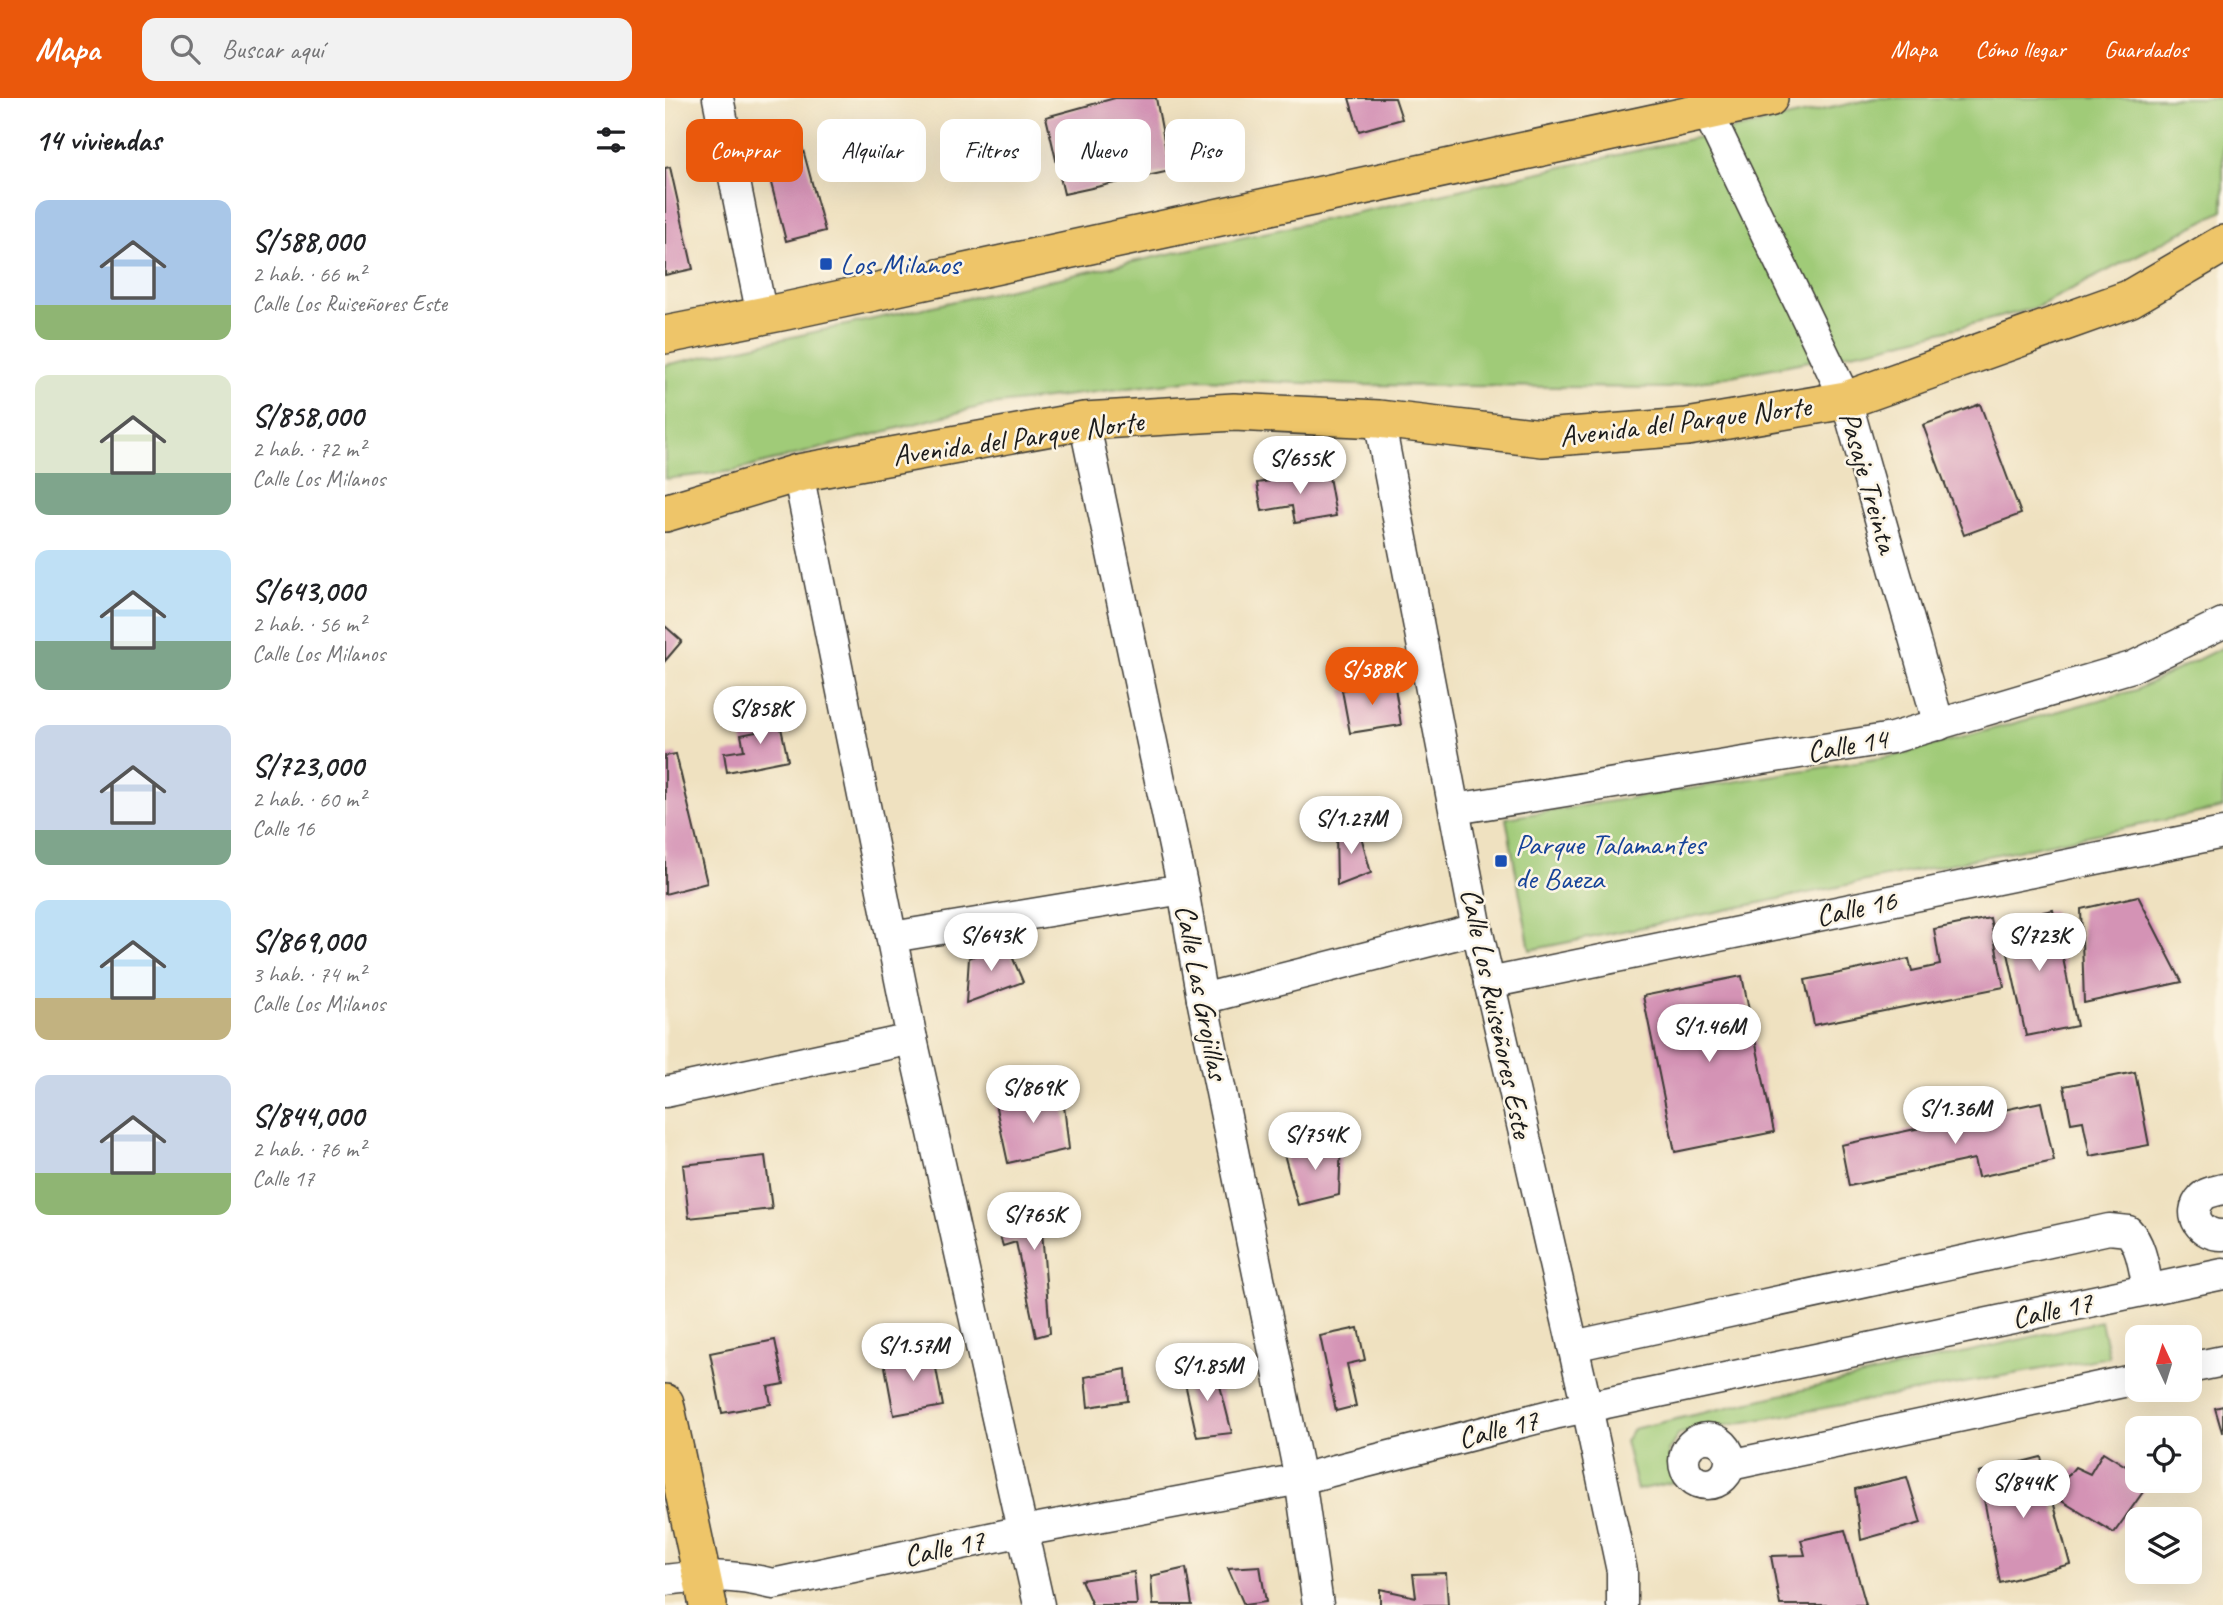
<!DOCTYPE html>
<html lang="es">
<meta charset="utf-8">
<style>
body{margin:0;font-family:Caveat,sans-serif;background:#f2f2f2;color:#202124;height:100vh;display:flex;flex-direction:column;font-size:26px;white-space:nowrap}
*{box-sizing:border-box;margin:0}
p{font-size:23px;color:#757577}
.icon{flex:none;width:38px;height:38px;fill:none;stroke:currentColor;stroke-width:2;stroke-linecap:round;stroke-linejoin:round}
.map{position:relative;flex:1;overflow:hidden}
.sheet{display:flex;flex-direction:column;background:#fff;width:665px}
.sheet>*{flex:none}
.hud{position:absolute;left:21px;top:21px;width:665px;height:63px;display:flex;gap:14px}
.needle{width:46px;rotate:356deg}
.buttons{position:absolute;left:1460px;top:1227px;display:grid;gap:14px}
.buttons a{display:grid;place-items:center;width:77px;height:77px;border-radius:14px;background:#fff;box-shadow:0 7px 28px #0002;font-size:35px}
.price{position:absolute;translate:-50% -60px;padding:0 16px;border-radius:24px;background:#fff;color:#222;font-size:23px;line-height:46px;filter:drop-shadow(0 2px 4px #0008)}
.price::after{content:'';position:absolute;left:50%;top:42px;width:21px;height:16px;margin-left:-10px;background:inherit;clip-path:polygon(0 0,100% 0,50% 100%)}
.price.active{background:#ea580c;color:#fff}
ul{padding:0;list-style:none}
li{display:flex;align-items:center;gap:21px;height:175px;padding:0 35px}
li span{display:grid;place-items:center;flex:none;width:196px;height:140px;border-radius:14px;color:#555}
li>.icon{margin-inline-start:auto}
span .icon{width:84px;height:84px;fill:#fffc;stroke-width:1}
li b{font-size:30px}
h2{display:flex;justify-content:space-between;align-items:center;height:84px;padding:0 35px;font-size:30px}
.tag{padding:0 24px;border-radius:14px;background:#fff;box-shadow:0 7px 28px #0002;font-size:24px;line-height:63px}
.tag.active{background:#ea580c;color:#fff}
header{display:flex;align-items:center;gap:42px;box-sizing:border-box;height:98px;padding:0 35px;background:#ea580c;color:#fff}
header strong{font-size:33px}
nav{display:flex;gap:38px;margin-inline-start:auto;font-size:24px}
.search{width:490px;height:63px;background:#f2f2f2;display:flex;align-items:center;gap:18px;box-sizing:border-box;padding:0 24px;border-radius:14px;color:#757577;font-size:26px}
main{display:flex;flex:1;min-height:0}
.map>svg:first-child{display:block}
.green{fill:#a0cb78;stroke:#5e744a;stroke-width:2}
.building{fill:#d493b5}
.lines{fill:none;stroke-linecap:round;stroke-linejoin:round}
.minor-casing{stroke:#3c3a35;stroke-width:33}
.major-casing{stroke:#3c3a35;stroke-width:40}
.minor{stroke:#fff;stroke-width:30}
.major{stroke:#eec569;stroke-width:37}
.transit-dot{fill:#1a4fb4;stroke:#fcf5e5;stroke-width:2.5}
.labels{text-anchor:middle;stroke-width:5;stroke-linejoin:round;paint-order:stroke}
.transit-label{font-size:30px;fill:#164399;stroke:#fcf5e5;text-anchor:start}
.street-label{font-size:30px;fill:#1c1c1c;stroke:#fcf5e5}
</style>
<header>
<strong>Mapa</strong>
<div class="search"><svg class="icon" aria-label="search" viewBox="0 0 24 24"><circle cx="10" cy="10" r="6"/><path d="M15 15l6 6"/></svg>Buscar aquí</div>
<nav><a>Mapa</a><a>Cómo llegar</a><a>Guardados</a></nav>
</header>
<main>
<section class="sheet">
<h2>14 viviendas<svg class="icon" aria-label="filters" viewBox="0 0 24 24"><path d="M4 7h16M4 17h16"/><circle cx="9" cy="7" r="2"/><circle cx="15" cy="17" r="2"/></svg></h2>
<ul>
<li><span style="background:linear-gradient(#a9c7e8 75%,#8fb573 0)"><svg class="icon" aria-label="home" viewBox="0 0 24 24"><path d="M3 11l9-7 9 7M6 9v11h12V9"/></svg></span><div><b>S/588,000</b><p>2 hab. · 66 m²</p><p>Calle Los Ruiseñores Este</p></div></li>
<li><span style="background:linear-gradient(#dfe7d0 70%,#7fa58c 0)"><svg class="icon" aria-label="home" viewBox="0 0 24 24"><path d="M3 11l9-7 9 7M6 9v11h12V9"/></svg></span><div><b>S/858,000</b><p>2 hab. · 72 m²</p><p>Calle Los Milanos</p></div></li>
<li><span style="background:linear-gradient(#bfe0f5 65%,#7fa58c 0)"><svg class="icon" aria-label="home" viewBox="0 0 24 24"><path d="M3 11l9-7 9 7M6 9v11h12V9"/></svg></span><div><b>S/643,000</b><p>2 hab. · 56 m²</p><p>Calle Los Milanos</p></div></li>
<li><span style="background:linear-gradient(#c9d6e8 75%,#7fa58c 0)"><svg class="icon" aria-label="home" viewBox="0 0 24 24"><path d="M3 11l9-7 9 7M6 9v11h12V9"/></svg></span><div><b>S/723,000</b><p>2 hab. · 60 m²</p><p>Calle 16</p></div></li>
<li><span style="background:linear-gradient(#bfe0f5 70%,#c2b280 0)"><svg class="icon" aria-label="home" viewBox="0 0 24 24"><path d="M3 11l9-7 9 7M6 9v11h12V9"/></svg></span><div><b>S/869,000</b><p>3 hab. · 74 m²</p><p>Calle Los Milanos</p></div></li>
<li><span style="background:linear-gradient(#c9d6e8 70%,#8fb573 0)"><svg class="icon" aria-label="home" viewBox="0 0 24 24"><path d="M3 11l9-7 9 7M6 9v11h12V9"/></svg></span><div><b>S/844,000</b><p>2 hab. · 76 m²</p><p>Calle 17</p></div></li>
</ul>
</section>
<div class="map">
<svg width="1558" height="1507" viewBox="0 0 1558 1507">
<rect width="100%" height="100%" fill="#fcf5e5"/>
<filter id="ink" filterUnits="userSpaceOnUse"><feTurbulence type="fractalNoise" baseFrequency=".0143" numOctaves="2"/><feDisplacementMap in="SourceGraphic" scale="14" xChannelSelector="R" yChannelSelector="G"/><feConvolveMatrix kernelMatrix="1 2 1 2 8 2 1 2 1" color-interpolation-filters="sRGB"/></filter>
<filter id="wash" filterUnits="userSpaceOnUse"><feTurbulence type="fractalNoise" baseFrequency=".00686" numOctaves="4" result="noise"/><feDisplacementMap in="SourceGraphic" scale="28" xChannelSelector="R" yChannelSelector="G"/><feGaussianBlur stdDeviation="1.57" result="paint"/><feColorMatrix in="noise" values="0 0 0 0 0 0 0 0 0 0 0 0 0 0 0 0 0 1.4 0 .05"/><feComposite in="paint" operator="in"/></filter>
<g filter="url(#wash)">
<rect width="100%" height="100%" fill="#efe1c0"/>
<!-- green -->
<g class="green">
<path d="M 1211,0 L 1558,0 L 1558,113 L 1370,210 L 1212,250 L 1003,290 L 689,287 L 536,281 L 318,308 L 69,373 L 0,381 L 0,267 Z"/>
<path d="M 1558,549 L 1558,710 L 865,852 L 841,720 L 1229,658 L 1471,592 Z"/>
<path d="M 1436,1223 L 1444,1259 L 1014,1336 L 1003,1353 L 1010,1384 L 972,1392 L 960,1343 L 968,1331 Z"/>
</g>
<g id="blocks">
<!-- building -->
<g class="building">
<path d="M 450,0 L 491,0 L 505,73 L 399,96 L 381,19 Z"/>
<path d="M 684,0 L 730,0 L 737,21 L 694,33 Z"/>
<path d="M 137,48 L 160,133 L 121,143 L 99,58 Z"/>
<path d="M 5,69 L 28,171 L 0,177 L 0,70 Z"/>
<path d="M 1315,306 L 1356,416 L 1299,437 L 1258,327 Z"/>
<path d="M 663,373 L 671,418 L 630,425 L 627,408 L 597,413 L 592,385 Z"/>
<path d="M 0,528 L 17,543 L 0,563 Z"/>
<path d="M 729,583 L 736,627 L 685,635 L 677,592 Z"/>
<path d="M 113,616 L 123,662 L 62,674 L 59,655 L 79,652 L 76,637 L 91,634 L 92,620 Z"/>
<path d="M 11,656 L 42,785 L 0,796 L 0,658 Z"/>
<path d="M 693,727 L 706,775 L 672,788 L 671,733 Z"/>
<path d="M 1473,798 L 1517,884 L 1419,905 L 1416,811 Z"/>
<path d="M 1388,812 L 1412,928 L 1361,938 L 1336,823 Z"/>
<path d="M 1325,820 L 1339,889 L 1149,927 L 1140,882 L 1244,861 L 1247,873 L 1275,867 L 1269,831 Z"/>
<path d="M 341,844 L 358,884 L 301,905 L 304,860 Z"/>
<path d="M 1077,878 L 1109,1034 L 1010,1054 L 978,898 Z"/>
<path d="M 1470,974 L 1484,1047 L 1425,1058 L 1418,1023 L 1406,1025 L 1399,988 Z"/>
<path d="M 397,990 L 404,1051 L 343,1065 L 330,1005 Z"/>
<path d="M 1376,1004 L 1389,1063 L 1313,1079 L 1309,1061 L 1184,1088 L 1176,1047 Z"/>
<path d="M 676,1043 L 674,1097 L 633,1107 L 619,1056 Z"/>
<path d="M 100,1058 L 107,1111 L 24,1120 L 18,1067 Z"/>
<path d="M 403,1105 L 411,1127 L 377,1133 L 385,1235 L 371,1239 L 351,1144 L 338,1148 L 328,1116 Z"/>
<path d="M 693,1230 L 700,1262 L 682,1266 L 691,1308 L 671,1313 L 655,1238 Z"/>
<path d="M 110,1242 L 119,1286 L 103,1289 L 106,1306 L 57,1315 L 45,1255 Z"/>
<path d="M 268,1254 L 278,1308 L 229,1317 L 219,1263 Z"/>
<path d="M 550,1268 L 567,1335 L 532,1339 L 518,1276 Z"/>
<path d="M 461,1271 L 463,1303 L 423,1309 L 420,1279 Z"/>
<path d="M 1558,1308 L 1558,1334 L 1557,1334 L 1550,1310 Z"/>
<path d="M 1438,1354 L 1472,1375 L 1472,1382 L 1485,1384 L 1449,1435 L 1387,1397 L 1410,1369 L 1425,1376 Z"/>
<path d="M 1376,1359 L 1405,1466 L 1335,1485 L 1314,1375 Z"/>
<path d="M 1242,1379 L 1256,1425 L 1196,1442 L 1190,1391 Z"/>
<path d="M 1180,1432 L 1201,1507 L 1115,1507 L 1106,1458 L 1140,1457 L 1136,1442 Z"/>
<path d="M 595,1468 L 601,1504 L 579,1507 L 563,1470 Z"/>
<path d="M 521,1470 L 527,1507 L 488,1507 L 486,1478 Z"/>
<path d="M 469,1474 L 472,1507 L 427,1507 L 416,1482 Z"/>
<path d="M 781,1475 L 783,1507 L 715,1507 L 715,1491 L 751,1499 L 748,1476 Z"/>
</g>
</g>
</g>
<g filter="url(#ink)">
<use href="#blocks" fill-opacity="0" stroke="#3c3a35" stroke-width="2"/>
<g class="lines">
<!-- minor casing -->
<g class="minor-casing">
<g id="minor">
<path d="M 53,0 L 97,218"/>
<path d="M 1039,0 L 1042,13 L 1181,302 L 1274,627"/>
<path d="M 714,321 L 812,831 L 922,1309 L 957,1473 L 957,1507"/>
<path d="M 419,323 L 518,791 L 537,901 L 635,1381 L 653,1507"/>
<path d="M 133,375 L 247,941 L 374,1507"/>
<path d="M 790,711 L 1227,640 L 1467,569 L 1558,525"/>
<path d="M 227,839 L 518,791"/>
<path d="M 824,885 L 1558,735"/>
<path d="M 537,901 L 812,831"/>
<path d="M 0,994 L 247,941"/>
<path d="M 1558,1091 C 1551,1093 1542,1094 1537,1099 C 1520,1117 1537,1138 1558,1137"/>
<path d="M 908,1248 L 1444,1131 L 1463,1133 C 1477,1147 1479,1172 1483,1191"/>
<path d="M 1524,1270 L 1558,1263"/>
<circle cx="1042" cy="1363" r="23"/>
<path d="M 1065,1367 L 1472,1281"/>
<path d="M 0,1482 C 42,1477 67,1476 108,1486 L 358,1433 L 635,1381 L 893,1315 L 1558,1176"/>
</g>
</g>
<!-- major casing -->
<g class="major-casing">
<g id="major">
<path d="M 0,237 L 121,213 L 1104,0"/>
<path d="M 0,415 L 133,375 L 419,323 L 569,314 L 714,321 L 877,340 L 1022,329 L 1181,302 L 1464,201 L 1558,146"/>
<path d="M 0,1305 L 43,1507"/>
</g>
</g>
<!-- minor -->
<use href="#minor" class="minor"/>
<!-- major -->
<use href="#major" class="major"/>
</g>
</g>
<!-- markers -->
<g class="transit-dot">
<rect x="154" y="159" width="14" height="14" rx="3.5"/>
<rect x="829" y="756" width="14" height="14" rx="3.5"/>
</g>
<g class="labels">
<!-- transit labels -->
<g class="transit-label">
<text x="175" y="176">Los Milanos</text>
<text x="850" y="756">Parque Talamantes<tspan x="850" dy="34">de Baeza</tspan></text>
</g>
<!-- street labels -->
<g class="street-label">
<text transform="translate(1020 323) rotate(-7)" y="10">Avenida del Parque Norte</text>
<text transform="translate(353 340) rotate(-8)" y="10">Avenida del Parque Norte</text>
<text transform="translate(1204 384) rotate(74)" y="10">Pasaje Treinta</text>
<text transform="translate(1182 647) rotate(-10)" y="10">Calle 14</text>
<text transform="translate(1191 810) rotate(-12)" y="10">Calle 16</text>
<text transform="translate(537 894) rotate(79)" y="10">Calle Las Grojillas</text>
<text transform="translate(832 915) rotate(78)" y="10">Calle Los Ruiseñores Este</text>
<text transform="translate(1387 1212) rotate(-12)" y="10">Calle 17</text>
<text transform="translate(833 1331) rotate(-14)" y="10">Calle 17</text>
<text transform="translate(279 1450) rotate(-12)" y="10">Calle 17</text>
</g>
</g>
</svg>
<div class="buttons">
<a><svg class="needle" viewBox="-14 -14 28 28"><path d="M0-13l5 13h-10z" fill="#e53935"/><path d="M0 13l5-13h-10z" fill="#757577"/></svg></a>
<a><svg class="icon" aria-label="locate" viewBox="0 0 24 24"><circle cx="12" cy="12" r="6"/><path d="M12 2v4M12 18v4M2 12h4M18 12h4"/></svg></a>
<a><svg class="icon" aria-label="layers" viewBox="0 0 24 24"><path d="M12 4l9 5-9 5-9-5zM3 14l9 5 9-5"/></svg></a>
</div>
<b class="price" style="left:635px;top:398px">S/655K</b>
<b class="price active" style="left:707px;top:609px">S/588K</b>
<b class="price" style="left:95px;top:648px">S/858K</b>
<b class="price" style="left:686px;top:758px">S/1.27M</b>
<b class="price" style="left:326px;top:875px">S/643K</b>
<b class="price" style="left:1374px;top:875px">S/723K</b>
<b class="price" style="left:1044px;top:966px">S/1.46M</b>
<b class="price" style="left:368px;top:1027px">S/869K</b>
<b class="price" style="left:1290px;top:1048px">S/1.36M</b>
<b class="price" style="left:650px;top:1074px">S/754K</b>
<b class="price" style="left:369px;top:1154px">S/765K</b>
<b class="price" style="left:248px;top:1285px">S/1.57M</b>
<b class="price" style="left:542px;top:1305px">S/1.85M</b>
<b class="price" style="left:1358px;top:1422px">S/844K</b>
<div class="hud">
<a class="tag active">Comprar</a>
<a class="tag">Alquilar</a>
<a class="tag">Filtros</a>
<a class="tag">Nuevo</a>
<a class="tag">Piso</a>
</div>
</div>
</main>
